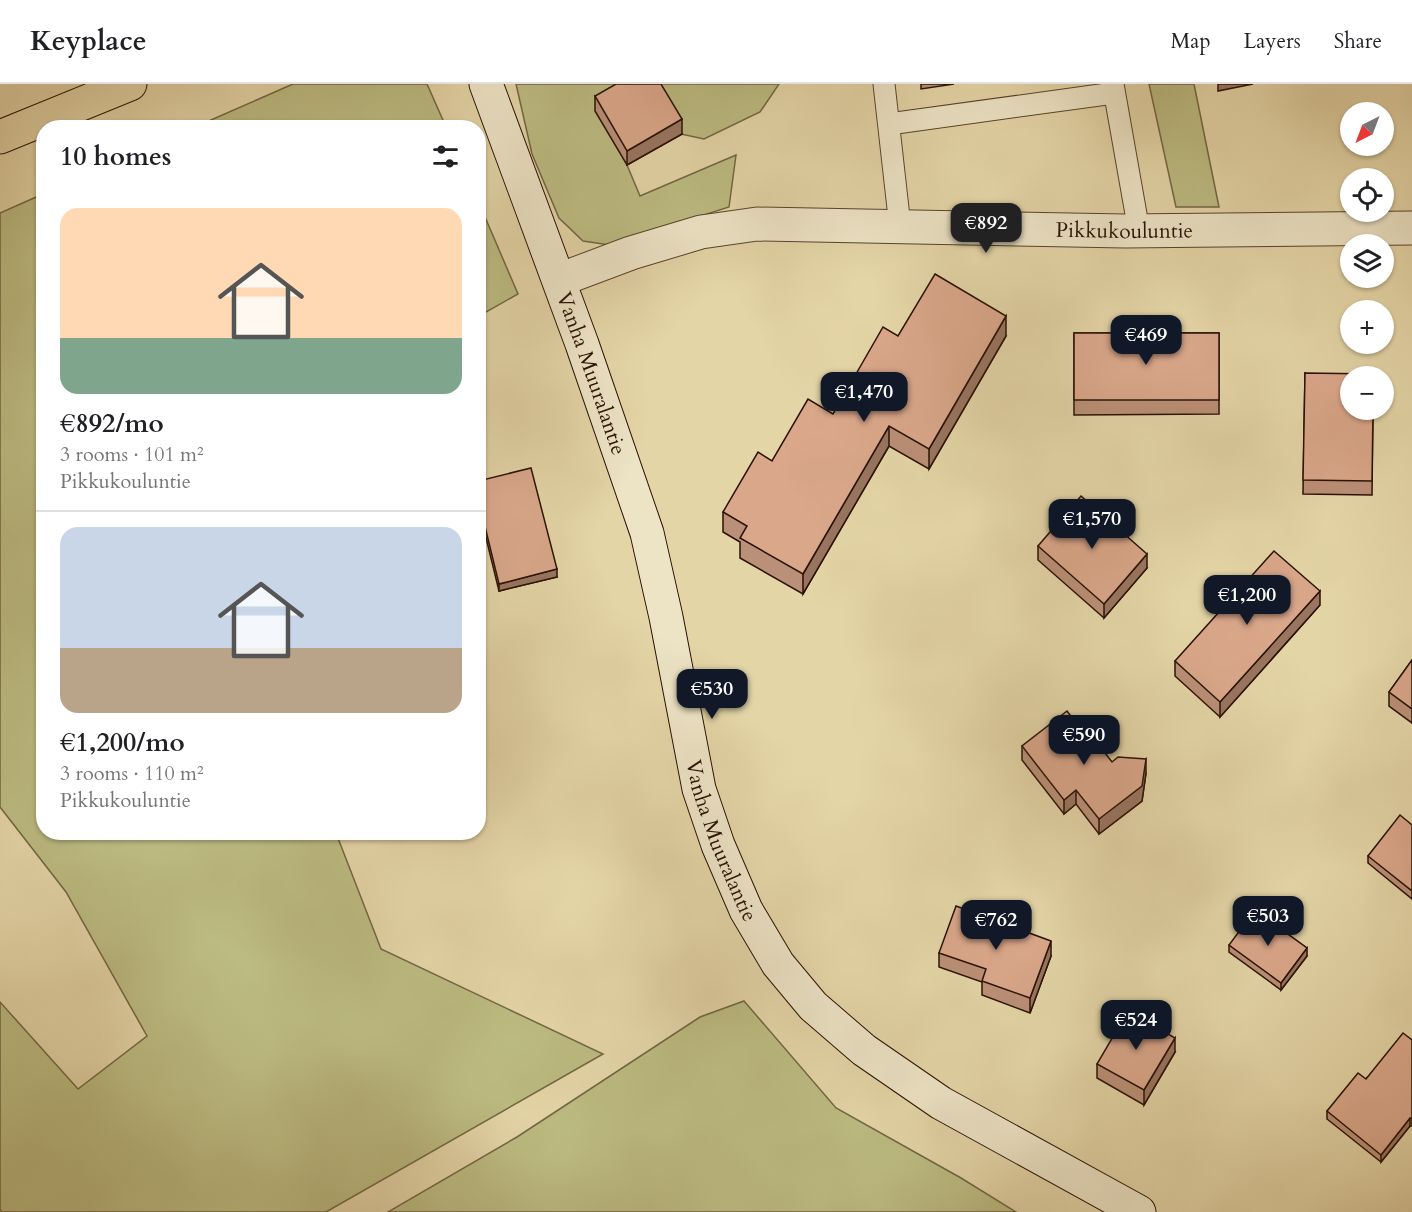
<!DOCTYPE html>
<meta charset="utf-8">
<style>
body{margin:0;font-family:Cardo,serif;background:#f2f2f2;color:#202124;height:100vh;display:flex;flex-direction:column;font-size:22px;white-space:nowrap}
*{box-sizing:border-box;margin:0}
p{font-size:20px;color:#757577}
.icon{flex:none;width:33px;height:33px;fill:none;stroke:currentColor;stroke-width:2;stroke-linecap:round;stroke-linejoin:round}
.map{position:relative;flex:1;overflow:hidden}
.panel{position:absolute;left:36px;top:36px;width:450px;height:720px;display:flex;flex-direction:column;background:#fff;border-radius:24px;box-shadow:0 2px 4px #0004}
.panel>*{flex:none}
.needle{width:39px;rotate:222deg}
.fabs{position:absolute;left:1340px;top:18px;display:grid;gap:12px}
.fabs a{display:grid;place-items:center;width:54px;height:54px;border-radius:50%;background:#fff;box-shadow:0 2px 4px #0004;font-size:30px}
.price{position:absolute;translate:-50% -51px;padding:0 14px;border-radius:12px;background:#111827;color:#fff;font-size:20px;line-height:39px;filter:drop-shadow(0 2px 3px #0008)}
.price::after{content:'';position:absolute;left:50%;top:36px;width:18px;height:14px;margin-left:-9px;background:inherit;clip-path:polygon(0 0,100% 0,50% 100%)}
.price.on{background:#222;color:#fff}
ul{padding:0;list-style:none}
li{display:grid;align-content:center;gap:12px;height:318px;padding:0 24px}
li+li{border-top:2px solid #e0e0e0}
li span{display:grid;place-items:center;height:186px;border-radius:18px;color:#555}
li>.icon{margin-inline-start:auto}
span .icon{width:108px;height:108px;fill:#fffc;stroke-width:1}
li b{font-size:26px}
h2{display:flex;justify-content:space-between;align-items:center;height:72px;padding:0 24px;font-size:26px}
header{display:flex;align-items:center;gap:36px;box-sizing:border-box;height:84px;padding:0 30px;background:#fff;border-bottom:2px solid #e0e0e0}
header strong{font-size:28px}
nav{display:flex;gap:33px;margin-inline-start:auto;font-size:21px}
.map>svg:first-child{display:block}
.green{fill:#bcbb82;stroke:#726643;stroke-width:1.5}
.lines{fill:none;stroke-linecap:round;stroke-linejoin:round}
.lane-casing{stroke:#58432d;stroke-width:23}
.street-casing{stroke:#58432d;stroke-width:35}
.secondary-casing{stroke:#291204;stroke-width:35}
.highway-casing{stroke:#291204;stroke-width:35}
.lane{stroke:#ede4c6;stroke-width:21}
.street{stroke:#ede4c6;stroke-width:33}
.secondary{stroke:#ede4c6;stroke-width:33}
.highway{stroke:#e4d5a7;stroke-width:33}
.wall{fill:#bb9078;stroke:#291204;stroke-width:1.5}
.shaded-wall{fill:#997561;stroke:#291204;stroke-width:1.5}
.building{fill:#daa78b;stroke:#291204;stroke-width:1.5}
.labels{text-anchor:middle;stroke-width:5;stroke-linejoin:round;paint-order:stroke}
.street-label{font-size:21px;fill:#291204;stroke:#ede4c6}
</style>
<header>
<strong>Keyplace</strong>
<nav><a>Map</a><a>Layers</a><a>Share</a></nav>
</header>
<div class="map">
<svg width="1412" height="1128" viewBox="0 0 1412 1128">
<rect width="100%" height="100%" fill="#e4d5a7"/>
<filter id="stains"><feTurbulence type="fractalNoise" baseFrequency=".00333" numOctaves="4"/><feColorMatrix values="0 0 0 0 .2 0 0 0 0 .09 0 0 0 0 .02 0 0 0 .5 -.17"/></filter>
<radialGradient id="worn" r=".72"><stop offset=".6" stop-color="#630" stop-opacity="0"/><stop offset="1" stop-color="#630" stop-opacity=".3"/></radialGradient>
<!-- green -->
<g class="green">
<path d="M 293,0 L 427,0 L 446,43 L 195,43 Z"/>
<path d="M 516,0 L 779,0 L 760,28 L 704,55 L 681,50 L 627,81 L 640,112 L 736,71 L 729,123 L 610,161 L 583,157 L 559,134 L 532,70 Z"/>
<path d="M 1149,0 L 1194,0 L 1219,123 L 1176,123 Z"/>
<path d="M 43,110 L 44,748 L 336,749 L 381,865 L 603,970 L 326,1128 L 2,1128 L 0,1126 L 0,918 L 78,1005 L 147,952 L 66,808 L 0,723 L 0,129 Z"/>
<path d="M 479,119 L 518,210 L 479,232 L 478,232 Z"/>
<path d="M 744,917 L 836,1024 L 961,1094 L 1016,1128 L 388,1128 L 517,1053 L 700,933 Z"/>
</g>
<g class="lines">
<!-- lane casing -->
<g class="lane-casing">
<g id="lane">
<path d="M 884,0 L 900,142"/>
<path d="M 1113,0 L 1139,147"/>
<path d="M 889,40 L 1114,9"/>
</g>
</g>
<!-- street casing -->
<g class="street-casing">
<g id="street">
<path id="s1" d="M 559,196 L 631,169 L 701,148 L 757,140 L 1125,147 L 1412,144"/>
</g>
</g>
<!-- secondary casing -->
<g class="secondary-casing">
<g id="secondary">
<path id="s2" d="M 486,0 L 582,260 L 647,449 L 666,533 L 699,705 L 718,761 L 746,826 L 778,880 L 813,922 L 864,966 L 941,1019 L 1139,1128"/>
</g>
</g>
<!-- highway casing -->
<g class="highway-casing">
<path id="highway" d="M 0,53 L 130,0"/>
</g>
<!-- lane -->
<use href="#lane" class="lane"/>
<!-- street -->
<use href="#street" class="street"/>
<!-- secondary -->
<use href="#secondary" class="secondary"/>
<!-- highway -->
<use href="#highway" class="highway"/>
</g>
<!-- wall -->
<g class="wall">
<path d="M 921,0 L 954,0 L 921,5 Z"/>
<path d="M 595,12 L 682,50 L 627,81 L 595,27 Z"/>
<path d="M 1074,249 L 1219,249 L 1219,330 L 1074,331 Z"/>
<path d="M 898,252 L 1006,252 L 929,385 L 889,362 L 803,510 L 740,474 L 740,458 L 723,448 L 723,428 L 833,330 Z"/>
<path d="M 1305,289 L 1373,326 L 1372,411 L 1303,410 Z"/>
<path d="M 478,397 L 557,493 L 499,507 L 478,421 Z"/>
<path d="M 1038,462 L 1147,484 L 1104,534 L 1038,476 Z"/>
<path d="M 1320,521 L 1220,633 L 1175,592 L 1175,577 Z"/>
<path d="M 1412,576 L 1412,639 L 1389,622 L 1389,608 Z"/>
<path d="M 1079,643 L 1112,678 L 1146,689 L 1142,717 L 1099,750 L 1076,720 L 1064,730 L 1022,676 L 1022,662 Z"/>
<path d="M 1412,741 L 1412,815 L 1368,779 L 1368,772 Z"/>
<path d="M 1229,861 L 1307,872 L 1281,906 L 1229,868 Z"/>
<path d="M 939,869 L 1051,872 L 1030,929 L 982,911 L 982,898 L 939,883 Z"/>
<path d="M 1412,956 L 1412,1042 L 1410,1042 L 1381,1078 L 1327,1035 L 1327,1027 Z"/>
<path d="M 1175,968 L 1144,1021 L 1097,994 L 1097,980 Z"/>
</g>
<!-- shaded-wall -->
<g class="shaded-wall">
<path d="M 1218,0 L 1253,0 L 1218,7 Z"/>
<path d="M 682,35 L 682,50 L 627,81 L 627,67 Z"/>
<path d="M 1006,232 L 1006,252 L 929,385 L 929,365 Z"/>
<path d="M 889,342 L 889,362 L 803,510 L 803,490 Z"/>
<path d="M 1147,470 L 1147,484 L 1104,534 L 1104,520 Z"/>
<path d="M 557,485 L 557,493 L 499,507 L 499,500 Z"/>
<path d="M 1320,507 L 1320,521 L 1220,633 L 1220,618 Z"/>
<path d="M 1146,675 L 1146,689 L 1142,717 L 1099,750 L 1099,735 Z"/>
<path d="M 1076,706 L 1076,720 L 1064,730 L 1064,716 Z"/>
<path d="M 1051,857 L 1051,872 L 1030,929 L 1030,914 Z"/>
<path d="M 1307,864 L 1307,872 L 1281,906 L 1281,899 Z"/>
<path d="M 1175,954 L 1175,968 L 1144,1021 L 1144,1006 Z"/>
<path d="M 1410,1034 L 1410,1042 L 1381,1078 L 1381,1071 Z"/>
</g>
<!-- building -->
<g class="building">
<path d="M 616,0 L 661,0 L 682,35 L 627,67 L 595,12 Z"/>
<path d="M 935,190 L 1006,232 L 929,365 L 889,342 L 803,490 L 740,454 L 747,442 L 723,428 L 758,368 L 772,377 L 808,315 L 833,330 L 883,243 L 898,252 Z"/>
<rect x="1074" y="249" width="145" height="67"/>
<path d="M 1305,289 L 1373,290 L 1373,292 L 1350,292 L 1350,326 L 1373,326 L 1372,397 L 1303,396 Z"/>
<path d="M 531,384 L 557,485 L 499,500 L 478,414 L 478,397 Z"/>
<path d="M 1081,412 L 1147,470 L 1104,520 L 1038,462 Z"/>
<path d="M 1274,467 L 1320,507 L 1220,618 L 1175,577 Z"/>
<path d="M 1412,576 L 1412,625 L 1389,608 Z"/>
<path d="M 1067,627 L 1079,643 L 1083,641 L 1112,678 L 1118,673 L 1146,675 L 1142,702 L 1099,735 L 1076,706 L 1064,716 L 1022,662 Z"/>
<path d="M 1400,731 L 1412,741 L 1412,807 L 1368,772 Z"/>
<path d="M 956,822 L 1051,857 L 1030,914 L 982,897 L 986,885 L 939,869 Z"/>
<path d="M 1255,826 L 1307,864 L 1281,899 L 1229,861 Z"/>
<path d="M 1128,927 L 1175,954 L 1144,1006 L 1097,980 Z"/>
<path d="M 1403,949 L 1412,956 L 1412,1034 L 1410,1034 L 1381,1071 L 1327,1027 L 1358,989 L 1366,995 Z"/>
</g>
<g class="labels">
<!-- street labels -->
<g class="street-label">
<text dy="7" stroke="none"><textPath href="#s1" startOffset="574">Pikkukouluntie</textPath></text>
<text dy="7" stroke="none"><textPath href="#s2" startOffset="308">Vanha Muuralantie</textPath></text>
<text dy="7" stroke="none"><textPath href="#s2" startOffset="794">Vanha Muuralantie</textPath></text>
</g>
</g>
<rect width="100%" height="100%" filter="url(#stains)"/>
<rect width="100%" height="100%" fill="url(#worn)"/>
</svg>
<div class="fabs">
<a><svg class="needle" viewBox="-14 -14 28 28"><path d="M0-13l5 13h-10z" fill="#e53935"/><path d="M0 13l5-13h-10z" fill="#757577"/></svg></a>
<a><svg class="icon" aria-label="locate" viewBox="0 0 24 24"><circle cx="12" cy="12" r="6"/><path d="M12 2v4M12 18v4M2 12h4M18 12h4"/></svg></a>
<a><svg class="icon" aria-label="layers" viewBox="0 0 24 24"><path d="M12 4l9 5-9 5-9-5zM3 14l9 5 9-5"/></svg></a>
<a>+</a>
<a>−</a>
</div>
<b class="price on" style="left:986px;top:170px">€892</b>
<b class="price" style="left:1146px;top:282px">€469</b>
<b class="price" style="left:864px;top:339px">€1,470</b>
<b class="price" style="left:1092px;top:466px">€1,570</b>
<b class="price" style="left:1247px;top:542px">€1,200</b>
<b class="price" style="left:712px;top:636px">€530</b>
<b class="price" style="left:1084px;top:682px">€590</b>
<b class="price" style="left:1268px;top:863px">€503</b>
<b class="price" style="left:996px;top:867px">€762</b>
<b class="price" style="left:1136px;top:967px">€524</b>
<section class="panel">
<h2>10 homes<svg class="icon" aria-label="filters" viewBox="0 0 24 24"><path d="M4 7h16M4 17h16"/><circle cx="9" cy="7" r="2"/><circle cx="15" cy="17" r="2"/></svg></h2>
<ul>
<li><span style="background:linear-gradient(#ffd9b3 70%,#7fa58c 0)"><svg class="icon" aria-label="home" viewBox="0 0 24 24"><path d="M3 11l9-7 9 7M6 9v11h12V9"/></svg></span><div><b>€892/mo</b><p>3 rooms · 101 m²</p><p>Pikkukouluntie</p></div></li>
<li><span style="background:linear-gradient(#c9d6e8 65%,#b9a48a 0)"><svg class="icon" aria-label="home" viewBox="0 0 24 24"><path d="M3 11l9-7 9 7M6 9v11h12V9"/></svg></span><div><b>€1,200/mo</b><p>3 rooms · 110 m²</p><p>Pikkukouluntie</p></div></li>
</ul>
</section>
</div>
